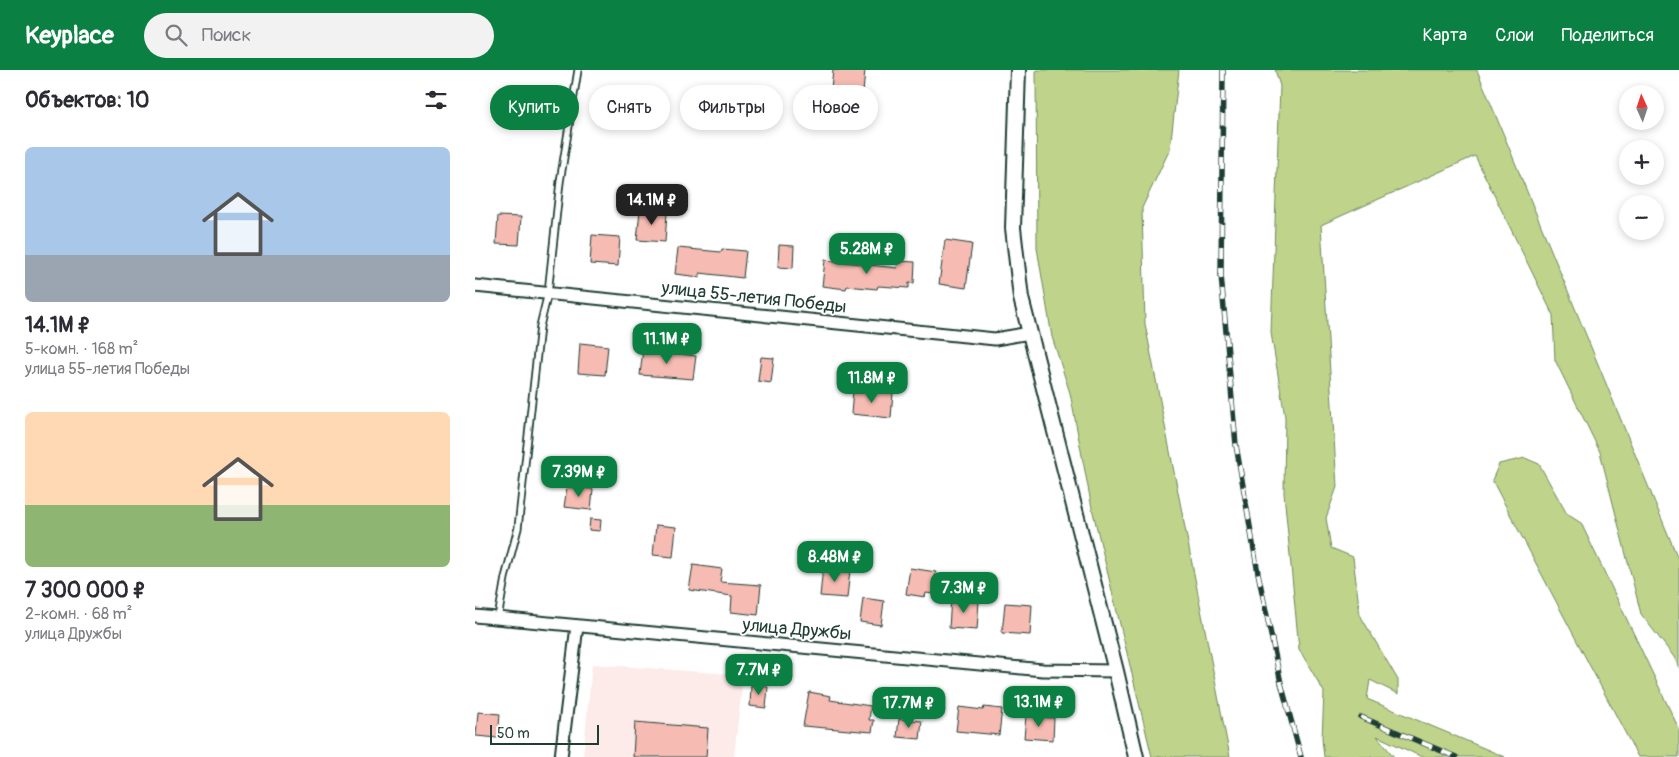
<!DOCTYPE html>
<html lang="ru">
<meta charset="utf-8">
<style>
body{margin:0;font-family:Pangolin,sans-serif;background:#f2f2f3;color:#2b2b33;height:100vh;display:flex;flex-direction:column;font-size:19px;white-space:nowrap}
*{box-sizing:border-box;margin:0}
p{font-size:16px;color:#7c7c81}
.icon{flex:none;width:28px;height:28px;fill:none;stroke:currentColor;stroke-width:2;stroke-linecap:round;stroke-linejoin:round}
.map{position:relative;flex:1;overflow:hidden}
.panel{display:flex;flex-direction:column;background:#fff;width:475px}
.panel>*{flex:none}
.guide{position:absolute;left:15px;top:15px;width:475px;height:45px;display:flex;gap:10px}
.needle{width:32px;rotate:357deg}
.fabs{position:absolute;left:1144px;top:15px;display:grid;gap:10px}
.fabs a{display:grid;place-items:center;width:45px;height:45px;border-radius:50%;background:#fff;box-shadow:0 2px 8px #0003;font-size:25px}
.scale{position:absolute;left:15px;bottom:12px;width:109px;box-sizing:border-box;padding-left:5px;border:2px solid #1f3d34;border-top:0;font-size:14px;line-height:18px;white-space:nowrap;color:#1f3d34;-webkit-text-stroke:4px #fff;paint-order:stroke}
.price{position:absolute;translate:-50% -42px;padding:0 11px;border-radius:10px;background:#0b8043;color:#fff;font-size:16px;line-height:32px;filter:drop-shadow(0 1px 2px #0008)}
.price::after{content:'';position:absolute;left:50%;top:30px;width:15px;height:11px;margin-left:-8px;background:inherit;clip-path:polygon(0 0,100% 0,50% 100%)}
.price.current{background:#222;color:#fff}
ul{padding:0;list-style:none}
li{display:grid;align-content:center;gap:10px;height:265px;padding:0 25px}
li span{display:grid;place-items:center;height:155px;border-radius:8px;color:#555}
li>.icon{margin-inline-start:auto}
span .icon{width:90px;height:90px;fill:#fffc;stroke-width:1}
li b{font-size:21px}
h2{display:flex;justify-content:space-between;align-items:center;height:60px;padding:0 25px;font-size:21px}
.tag{padding:0 18px;border-radius:22px;background:#fff;box-shadow:0 2px 8px #0003;font-size:18px;line-height:45px}
.tag.current{background:#0b8043;color:#fff}
header{display:flex;align-items:center;gap:30px;box-sizing:border-box;height:70px;padding:0 25px;background:#0b8043;color:#fff}
header strong{font-size:24px}
nav{display:flex;gap:28px;margin-inline-start:auto;font-size:18px}
.search{width:350px;height:45px;background:#f2f2f3;display:flex;align-items:center;gap:12px;box-sizing:border-box;padding:0 18px;border-radius:28px;color:#7c7c81;font-size:19px}
main{display:flex;flex:1;min-height:0}
.map>svg:first-child{display:block}
.built{fill:#fcebe8}
.green{fill:#bfd48a;stroke:#6f885f}
.building{fill:#f6bbb2;stroke:#1f3d34}
.lines{fill:none;stroke-linecap:round;stroke-linejoin:round}
.service-casing{stroke:#1f3d34;stroke-width:9}
.minor-casing{stroke:#1f3d34;stroke-width:15}
.tertiary-casing{stroke:#1f3d34;stroke-width:18}
.service{stroke:#fff;stroke-width:5.5}
.minor{stroke:#fff;stroke-width:11}
.tertiary{stroke:#fff;stroke-width:14}
.rail-casing{stroke:#1f3d34;stroke-width:5.5}
.rail{stroke:#fff;stroke-width:4;stroke-dasharray:11;stroke-linecap:butt}
.labels{text-anchor:middle;stroke-width:4;stroke-linejoin:round;paint-order:stroke}
.street-label{font-size:18px;fill:#1f3d34;stroke:#fff}
</style>
<header>
<strong>Keyplace</strong>
<div class="search"><svg class="icon" aria-label="search" viewBox="0 0 24 24"><circle cx="10" cy="10" r="6"/><path d="M15 15l6 6"/></svg>Поиск</div>
<nav><a>Карта</a><a>Слои</a><a>Поделиться</a></nav>
</header>
<main>
<section class="panel">
<h2>Объектов: 10<svg class="icon" aria-label="filters" viewBox="0 0 24 24"><path d="M4 7h16M4 17h16"/><circle cx="9" cy="7" r="2"/><circle cx="15" cy="17" r="2"/></svg></h2>
<ul>
<li><span style="background:linear-gradient(#a9c7e8 70%,#9aa5b1 0)"><svg class="icon" aria-label="home" viewBox="0 0 24 24"><path d="M3 11l9-7 9 7M6 9v11h12V9"/></svg></span><div><b>14.1M ₽</b><p>5-комн. · 168 m²</p><p>улица 55-летия Победы</p></div></li>
<li><span style="background:linear-gradient(#ffd9b3 60%,#8fb573 0)"><svg class="icon" aria-label="home" viewBox="0 0 24 24"><path d="M3 11l9-7 9 7M6 9v11h12V9"/></svg></span><div><b>7 300 000 ₽</b><p>2-комн. · 68 m²</p><p>улица Дружбы</p></div></li>
</ul>
</section>
<div class="map">
<svg width="1204" height="687" viewBox="0 0 1204 687">
<rect width="100%" height="100%" fill="#fff"/>
<filter id="ink" filterUnits="userSpaceOnUse"><feTurbulence type="fractalNoise" baseFrequency=".02" numOctaves="2"/><feDisplacementMap in="SourceGraphic" scale="10" xChannelSelector="R" yChannelSelector="G"/><feConvolveMatrix kernelMatrix="1 2 1 2 8 2 1 2 1" color-interpolation-filters="sRGB"/></filter>
<g filter="url(#ink)">
<!-- built -->
<path class="built" d="M 117,594 L 268,605 L 259,687 L 108,687 Z"/>
<!-- green -->
<g class="green">
<path d="M 561,0 L 704,0 L 695,79 L 667,138 L 670,254 L 755,687 L 677,687 L 617,438 L 595,323 L 577,267 L 562,178 Z"/>
<path d="M 800,0 L 1002,0 L 1204,491 L 1204,598 L 1199,587 L 1166,544 L 1125,382 L 1080,290 L 1078,245 L 1000,86 L 846,155 L 862,417 L 851,448 L 856,478 L 878,487 L 885,545 L 923,610 L 923,624 L 895,610 L 892,629 L 1030,687 L 947,687 L 902,666 L 919,687 L 849,687 L 847,669 L 849,622 L 824,579 L 809,423 L 810,347 L 796,263 L 805,16 Z"/>
<path d="M 1050,388 L 1064,394 L 1092,444 L 1106,453 L 1204,659 L 1204,687 L 1163,687 L 1017,410 L 1024,394 Z"/>
</g>
<!-- building -->
<g class="building">
<path d="M 358,0 L 390,0 L 388,23 L 356,20 Z"/>
<path d="M 165,140 L 192,143 L 190,172 L 162,170 Z"/>
<path d="M 23,146 L 46,147 L 44,175 L 21,174 Z"/>
<path d="M 117,165 L 145,167 L 143,196 L 115,194 Z"/>
<path d="M 470,170 L 497,174 L 491,218 L 464,214 Z"/>
<path d="M 304,175 L 319,176 L 318,198 L 303,197 Z"/>
<path d="M 203,178 L 246,182 L 247,179 L 271,181 L 268,208 L 225,203 L 225,207 L 200,204 Z"/>
<path d="M 350,190 L 422,198 L 423,191 L 440,192 L 439,213 L 434,213 L 434,218 L 403,216 L 402,219 L 372,216 L 371,219 L 347,216 Z"/>
<path d="M 105,273 L 133,276 L 130,305 L 103,303 Z"/>
<path d="M 168,279 L 221,286 L 218,309 L 165,305 Z"/>
<path d="M 286,287 L 299,288 L 296,313 L 283,311 Z"/>
<path d="M 378,320 L 418,323 L 416,348 L 376,344 Z"/>
<path d="M 92,417 L 118,419 L 116,440 L 89,437 Z"/>
<path d="M 115,449 L 126,450 L 125,461 L 114,460 Z"/>
<path d="M 181,455 L 201,457 L 198,487 L 178,485 Z"/>
<path d="M 218,495 L 247,499 L 245,512 L 286,515 L 283,545 L 256,542 L 257,526 L 214,520 Z"/>
<path d="M 348,497 L 375,500 L 372,528 L 345,526 Z"/>
<path d="M 435,498 L 461,502 L 458,524 L 451,523 L 450,527 L 431,524 Z"/>
<path d="M 388,528 L 409,531 L 406,555 L 385,552 Z"/>
<path d="M 476,528 L 504,531 L 502,560 L 474,558 Z"/>
<path d="M 530,533 L 557,535 L 555,565 L 527,563 Z"/>
<path d="M 276,615 L 293,617 L 291,638 L 275,636 Z"/>
<path d="M 334,622 L 356,626 L 355,630 L 396,636 L 394,650 L 399,650 L 397,662 L 328,656 Z"/>
<path d="M 484,637 L 508,640 L 509,637 L 527,639 L 524,665 L 481,661 Z"/>
<path d="M 3,642 L 25,644 L 23,668 L 1,666 Z"/>
<path d="M 551,646 L 579,648 L 578,670 L 549,668 Z"/>
<path d="M 424,649 L 447,651 L 445,669 L 422,667 Z"/>
<path d="M 160,652 L 233,658 L 231,687 L 158,687 Z"/>
</g>
<g class="lines">
<!-- service casing -->
<g class="service-casing">
<path id="service" d="M 23,548 L 30,508 L 43,458 L 65,256 L 73,223 L 85,112 L 103,0"/>
</g>
<!-- minor casing -->
<g class="minor-casing">
<g id="minor">
<path d="M 0,216 L 520,269 L 555,263"/>
<path d="M 0,546 L 568,600 L 641,601"/>
<path d="M 86,687 L 102,556"/>
</g>
</g>
<!-- tertiary casing -->
<g class="tertiary-casing">
<path id="tertiary" d="M 543,0 L 538,158 L 546,228 L 641,601 L 661,687"/>
</g>
<!-- service -->
<use href="#service" class="service"/>
<!-- minor -->
<use href="#minor" class="minor"/>
<!-- tertiary -->
<use href="#tertiary" class="tertiary"/>
<!-- rail casing -->
<g class="rail-casing">
<g id="rail">
<path d="M 748,0 L 746,205 L 761,375 L 783,503 L 806,613 L 826,687"/>
<path d="M 886,647 L 981,687"/>
</g>
</g>
<!-- rail -->
<use href="#rail" class="rail"/>
</g>
</g>
<g class="labels">
<!-- street labels -->
<g class="street-label">
<text transform="translate(279 227) rotate(6)" y="6">улица 55-летия Победы</text>
<text transform="translate(322 559) rotate(5)" y="6">улица Дружбы</text>
</g>
</g>
</svg>
<div class="fabs">
<a><svg class="needle" viewBox="-14 -14 28 28"><path d="M0-13l5 13h-10z" fill="#e53935"/><path d="M0 13l5-13h-10z" fill="#7c7c81"/></svg></a>
<a>+</a>
<a>−</a>
</div>
<div class="scale">50 m</div>
<b class="price current" style="left:177px;top:156px">14.1M ₽</b>
<b class="price" style="left:392px;top:205px">5.28M ₽</b>
<b class="price" style="left:192px;top:295px">11.1M ₽</b>
<b class="price" style="left:397px;top:334px">11.8M ₽</b>
<b class="price" style="left:104px;top:428px">7.39M ₽</b>
<b class="price" style="left:360px;top:513px">8.48M ₽</b>
<b class="price" style="left:489px;top:544px">7.3M ₽</b>
<b class="price" style="left:284px;top:626px">7.7M ₽</b>
<b class="price" style="left:564px;top:658px">13.1M ₽</b>
<b class="price" style="left:434px;top:659px">17.7M ₽</b>
<div class="guide">
<a class="tag current">Купить</a>
<a class="tag">Снять</a>
<a class="tag">Фильтры</a>
<a class="tag">Новое</a>
</div>
</div>
</main>
